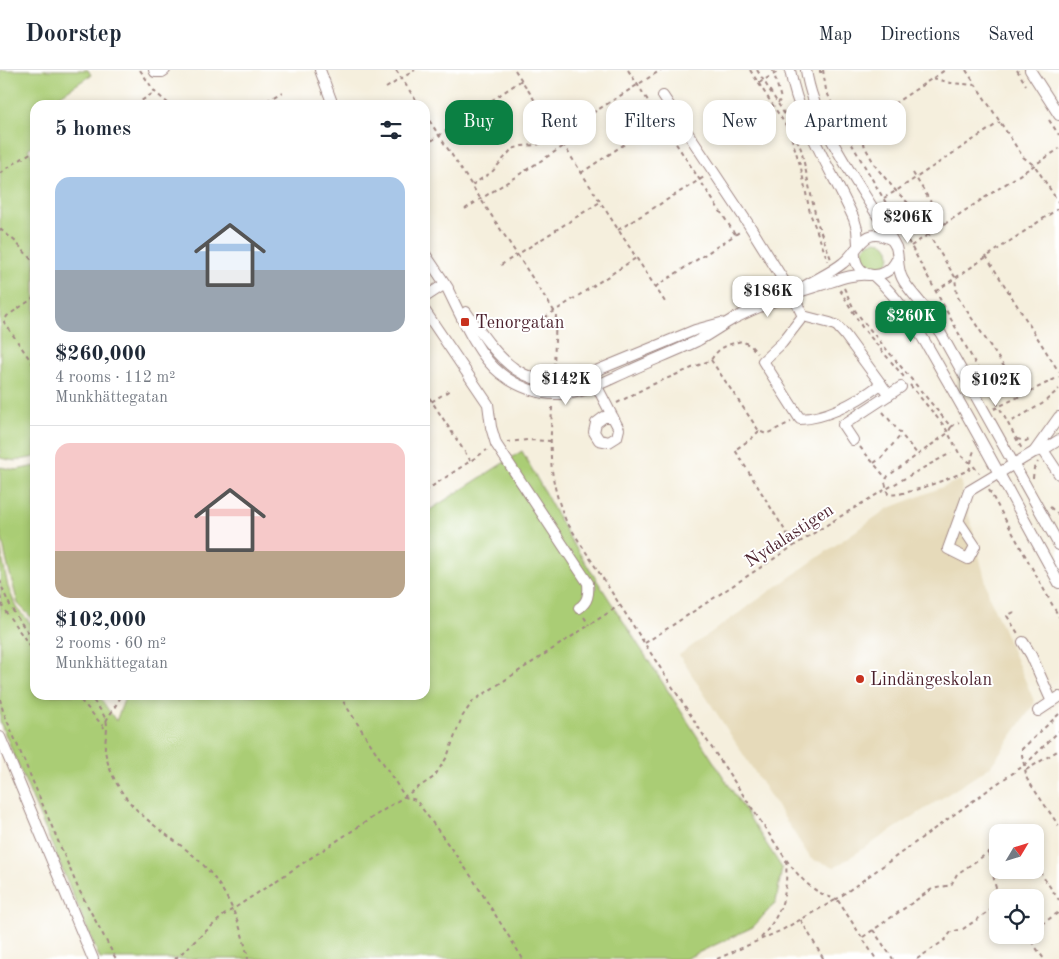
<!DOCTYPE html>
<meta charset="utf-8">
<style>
body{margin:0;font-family:"Old Standard TT",serif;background:#f2f2f3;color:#1f2937;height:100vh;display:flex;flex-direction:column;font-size:19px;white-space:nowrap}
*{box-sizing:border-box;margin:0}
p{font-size:16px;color:#747a83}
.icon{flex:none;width:28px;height:28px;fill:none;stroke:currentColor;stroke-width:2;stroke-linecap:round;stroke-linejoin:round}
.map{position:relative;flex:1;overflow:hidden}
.side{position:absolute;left:30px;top:30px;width:400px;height:600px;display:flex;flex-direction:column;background:#fff;border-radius:15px;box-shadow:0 2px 8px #0003}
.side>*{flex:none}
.banner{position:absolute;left:445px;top:30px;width:475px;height:45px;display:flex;gap:10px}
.needle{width:32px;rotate:52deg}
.fabs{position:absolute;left:989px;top:754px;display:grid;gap:10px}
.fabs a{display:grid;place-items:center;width:55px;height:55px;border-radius:10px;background:#fff;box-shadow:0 2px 8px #0003;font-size:25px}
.price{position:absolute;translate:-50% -42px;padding:0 11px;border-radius:10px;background:#fff;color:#222;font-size:16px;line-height:32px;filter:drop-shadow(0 1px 2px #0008)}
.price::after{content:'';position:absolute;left:50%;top:30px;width:15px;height:11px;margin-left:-8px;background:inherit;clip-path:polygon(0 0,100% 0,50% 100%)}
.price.active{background:#0b8043;color:#fff}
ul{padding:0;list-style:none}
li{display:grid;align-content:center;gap:10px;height:265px;padding:0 25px}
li+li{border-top:1px solid #e0e1e3}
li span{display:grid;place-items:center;height:155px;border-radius:15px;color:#555}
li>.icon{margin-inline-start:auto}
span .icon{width:90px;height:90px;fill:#fffc;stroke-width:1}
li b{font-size:21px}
h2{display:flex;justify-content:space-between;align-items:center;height:60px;padding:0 25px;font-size:21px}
.chip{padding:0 18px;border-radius:15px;background:#fff;box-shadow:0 2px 8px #0003;font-size:18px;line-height:45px}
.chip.active{background:#0b8043;color:#fff}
header{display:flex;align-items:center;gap:30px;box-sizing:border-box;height:70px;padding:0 25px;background:#fff;border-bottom:1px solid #e0e1e3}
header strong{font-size:24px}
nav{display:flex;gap:28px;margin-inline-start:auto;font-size:18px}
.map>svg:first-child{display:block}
.built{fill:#e6daba}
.green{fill:#aacd75;stroke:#7a7650}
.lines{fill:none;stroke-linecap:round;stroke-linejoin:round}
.minor-casing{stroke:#a08784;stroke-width:12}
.path{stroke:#a08784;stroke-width:2;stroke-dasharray:4 4;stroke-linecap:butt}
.minor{stroke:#fff;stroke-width:10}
.poi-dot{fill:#c8321e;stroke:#fff;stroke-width:2}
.labels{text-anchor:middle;stroke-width:4;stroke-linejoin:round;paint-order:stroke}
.poi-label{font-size:18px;fill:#4a1f2b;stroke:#fff;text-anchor:start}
.street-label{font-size:18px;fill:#4a1f2b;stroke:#fff}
</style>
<header>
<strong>Doorstep</strong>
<nav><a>Map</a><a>Directions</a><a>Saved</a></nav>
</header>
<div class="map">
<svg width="1059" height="889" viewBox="0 0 1059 889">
<rect width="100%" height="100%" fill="#fff"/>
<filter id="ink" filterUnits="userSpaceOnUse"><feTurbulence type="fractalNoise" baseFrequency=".02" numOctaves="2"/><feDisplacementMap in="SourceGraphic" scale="10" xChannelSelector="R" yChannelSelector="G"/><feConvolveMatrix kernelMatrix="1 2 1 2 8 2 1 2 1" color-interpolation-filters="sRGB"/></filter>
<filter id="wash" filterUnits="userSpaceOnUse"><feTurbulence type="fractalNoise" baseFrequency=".0096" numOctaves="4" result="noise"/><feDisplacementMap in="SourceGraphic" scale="20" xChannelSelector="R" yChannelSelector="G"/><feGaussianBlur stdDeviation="1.12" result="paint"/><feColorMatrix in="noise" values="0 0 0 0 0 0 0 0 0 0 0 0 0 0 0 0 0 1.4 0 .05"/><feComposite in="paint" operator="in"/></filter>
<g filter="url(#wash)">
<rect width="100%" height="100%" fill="#f5efdd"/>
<!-- built -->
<path class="built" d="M 960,410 L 990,529 L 1035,633 L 990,697 L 835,797 L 811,789 L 679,585 L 887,439 Z"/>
<!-- green -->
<g class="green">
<path d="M 0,0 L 88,0 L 91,5 L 47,34 L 47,35 L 35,35 L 35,74 L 28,79 L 35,91 L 35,387 L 15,391 L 0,388 Z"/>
<circle cx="876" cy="185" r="14"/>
<path d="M 522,381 L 569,467 L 782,798 L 776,832 L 753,857 L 685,889 L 100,889 L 0,652 L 0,477 L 8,517 L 17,539 L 35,557 L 35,625 L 95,625 L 101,629 L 116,651 L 126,625 L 425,625 L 425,443 Z"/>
<path d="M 35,396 L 35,551 L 18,534 L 7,493 L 0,460 L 0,397 L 16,400 Z"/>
</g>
</g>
<g filter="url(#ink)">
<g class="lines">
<!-- minor casing -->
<g class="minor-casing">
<g id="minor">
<path d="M 154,0 L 155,2 L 162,2 L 165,0"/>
<path d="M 320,0 L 333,35"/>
<path d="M 790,0 C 799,53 832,100 854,149 L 857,159 L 858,174"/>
<path d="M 806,0 C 815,61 867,123 896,177 C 899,187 897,198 902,208 C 907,219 923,234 931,246 L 1059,475"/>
<path d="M 1030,0 L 1059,45"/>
<path d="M 663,26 L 749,155 L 792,224 L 803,246 L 830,253 L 837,256 L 845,265 L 889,325"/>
<path d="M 855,180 C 852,209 886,214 897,189"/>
<path d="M 425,184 L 448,218"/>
<path d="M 874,206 C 907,235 926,274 948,312 C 986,378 1022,446 1059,513"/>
<path d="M 445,214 C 459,241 476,284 500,303 C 517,317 539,325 560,324 C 585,324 609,309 631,300 C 653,290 676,281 697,271 C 710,264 721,256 733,249 C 761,235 791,224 821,215 C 837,210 853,203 869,205"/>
<path d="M 805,216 C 818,208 832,202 843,193 C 860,180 863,155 890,169"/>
<path d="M 425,227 L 445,214"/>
<path d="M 425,241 L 488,334 L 491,357 L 496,374 L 588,513 C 589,524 588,532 579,538"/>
<path d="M 466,242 C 496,284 521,325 581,307 L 695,260 L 721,253"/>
<path d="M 803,246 L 782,273 L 763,291 L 800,349 C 828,348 858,331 881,314"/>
<path d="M 593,309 L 619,359 L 617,367 L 609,372 L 599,370 L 594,362 L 596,353 L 604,347 L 613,347"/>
<path d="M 853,370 L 843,355 L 901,317"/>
<path d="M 1043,380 L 1059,404"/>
<path d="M 1034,382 L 1059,347"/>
<path d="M 959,452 L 975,476 L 968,489 L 948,479 L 969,421 L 1034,382 L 1043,380 L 1059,370"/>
<path d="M 1023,572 L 1031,585 L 1052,632"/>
<path d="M 1038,641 L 1059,627"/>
<path d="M 0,667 L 93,889"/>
</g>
</g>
<!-- path -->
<g class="path">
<path d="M 140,0 L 155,22 L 170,35"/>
<path d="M 396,0 L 419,35"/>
<path d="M 515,0 L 665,232"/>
<path d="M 628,0 L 735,164"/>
<path d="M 750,0 L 789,60 L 801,98 L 810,143 L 828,191"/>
<path d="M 757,0 L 787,48 L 795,64 L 801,79 L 817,152 L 831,189"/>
<path d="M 773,0 L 781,29 L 778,33"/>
<path d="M 820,0 L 820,2 L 824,2"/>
<path d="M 823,0 L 826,20 L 843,59 L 911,176 L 1022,379"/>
<path d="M 966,0 L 1023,87 L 1035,96 L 1059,133"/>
<path d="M 1017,0 L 1026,15"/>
<path d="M 933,8 L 951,13 L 975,15"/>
<path d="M 759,13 L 776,3 L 776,0"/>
<path d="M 386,18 L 415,0"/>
<path d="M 135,35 L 155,22"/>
<path d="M 260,35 L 282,22"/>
<path d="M 425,44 L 556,244 L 554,297"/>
<path d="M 1049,50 L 1059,65"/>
<path d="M 859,57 L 865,77 L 876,97 L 896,121 L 911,136 L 955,207 L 957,226 L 1023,325"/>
<path d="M 847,65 L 945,0"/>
<path d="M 425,75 L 522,10"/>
<path d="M 0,103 L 35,80"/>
<path d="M 581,103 L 661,50"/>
<path d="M 913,103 L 945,155"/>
<path d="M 472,115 L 492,102 L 512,79 L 522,76 L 537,75 L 553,68 L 661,0"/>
<path d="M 884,128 L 896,121 L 1000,52"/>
<path d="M 465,139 L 564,76"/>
<path d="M 0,159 L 16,172 L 35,194"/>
<path d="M 618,160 L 704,107"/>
<path d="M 911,176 L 1059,79"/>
<path d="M 986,186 L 1059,302"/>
<path d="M 501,195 L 600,132"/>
<path d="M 655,217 L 741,161"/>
<path d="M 844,218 L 854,239 L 863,251 L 951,357 L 959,352"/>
<path d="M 840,220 L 862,257 L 904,307"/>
<path d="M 936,221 L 1059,138"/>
<path d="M 35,227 L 7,246 L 4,252 L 35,297"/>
<path d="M 538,252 L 636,188"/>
<path d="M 711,290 L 759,361 L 766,364 L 791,352"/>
<path d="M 910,315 L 945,357 L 960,385 L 972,394 L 979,403"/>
<path d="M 425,321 L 470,390"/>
<path d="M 617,333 L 649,316 L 711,290 C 719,277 728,274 742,271 L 751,276 L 757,283"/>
<path d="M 425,336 L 450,320"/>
<path d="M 552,337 C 550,384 548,407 566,451 L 704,666 L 785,788 C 799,807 813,824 837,829 L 995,715 L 1025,695 L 1059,661"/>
<path d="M 994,339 L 1059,307"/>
<path d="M 883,342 L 918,385"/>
<path d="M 1012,351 L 1042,334 L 1059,319"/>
<path d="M 951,357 L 948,363 L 888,406 L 885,412 L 888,424 C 902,428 954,406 969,400 C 972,393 971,387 974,381"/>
<path d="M 759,361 L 752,368 L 735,380 L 794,475"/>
<path d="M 1017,369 L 1026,371 L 1031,368"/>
<path d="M 507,372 L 528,370 L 550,371"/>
<path d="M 860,377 L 886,408"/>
<path d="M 874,393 L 881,388 L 901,365"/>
<path d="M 1033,408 L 1034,398 L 1038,392"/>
<path d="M 989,420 L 1059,547"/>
<path d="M 425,421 L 487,380"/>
<path d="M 1050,437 L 1059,445"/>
<path d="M 0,510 C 6,533 19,552 35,570"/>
<path d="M 0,526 L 3,538 L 35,583"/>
<path d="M 1014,542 L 1007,546 L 1019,565"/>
<path d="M 584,547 L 589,555"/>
<path d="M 645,573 C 746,508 844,439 951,383"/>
<path d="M 75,625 L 86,636 L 107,661"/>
<path d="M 88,625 C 95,632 102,641 106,650 C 109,660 104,670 105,680 C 107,694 113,708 120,719 C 137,746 164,762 188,781 C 222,808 240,847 248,889"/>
<path d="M 339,625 L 405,727 L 416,730 L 471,806 L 523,889"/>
<path d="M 0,629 L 3,641 L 78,818 L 116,889"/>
<path d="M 1059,644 L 1022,679 L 1022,685 L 1027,709 L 1059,756"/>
<path d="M 106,651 L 122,625"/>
<path d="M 1026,700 L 1059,680"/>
<path d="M 988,783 C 995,797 991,814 1001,828"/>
<path d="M 1035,795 L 1059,830"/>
<path d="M 801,850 L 823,888 L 822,889"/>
<path d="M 1035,859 L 1059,842"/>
<path d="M 873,860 L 893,889"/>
<path d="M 1027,865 L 1044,889"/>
<path d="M 863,867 L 932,819 L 951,815 L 957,804 L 998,776"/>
<path d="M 761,868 C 783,842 788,823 786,789"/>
<path d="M 175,889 L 224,845 L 434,707 L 447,687 L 462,647 L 473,631 L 620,535"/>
<path d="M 717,889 L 782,860 L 837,829 L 876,889"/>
<path d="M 917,889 L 945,870 L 951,862 L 963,859 L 998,835"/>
</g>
<!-- minor -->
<use href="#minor" class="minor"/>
</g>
</g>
<!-- markers -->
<g class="poi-dot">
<rect x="460" y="247" width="10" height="10" rx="2.5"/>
<circle cx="860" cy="609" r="5"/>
</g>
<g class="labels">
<!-- poi labels -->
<g class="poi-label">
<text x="475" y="258">Tenorgatan</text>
<text x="870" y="615">Lindängeskolan</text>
</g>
<!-- street labels -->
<g class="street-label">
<text transform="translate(789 465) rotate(-33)" y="6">Nydalastigen</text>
</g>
</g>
</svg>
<div class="fabs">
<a><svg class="needle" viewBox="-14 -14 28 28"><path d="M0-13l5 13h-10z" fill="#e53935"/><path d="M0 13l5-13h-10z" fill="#747a83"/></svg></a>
<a><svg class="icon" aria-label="locate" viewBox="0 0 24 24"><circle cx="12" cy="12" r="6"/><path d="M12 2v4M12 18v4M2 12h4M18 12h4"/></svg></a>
</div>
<b class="price" style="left:908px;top:174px">$206K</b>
<b class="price" style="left:768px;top:248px">$186K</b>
<b class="price active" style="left:911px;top:273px">$260K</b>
<b class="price" style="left:566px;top:336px">$142K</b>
<b class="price" style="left:996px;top:337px">$102K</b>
<div class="banner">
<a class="chip active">Buy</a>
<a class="chip">Rent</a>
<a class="chip">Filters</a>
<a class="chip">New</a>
<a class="chip">Apartment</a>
</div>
<section class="side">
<h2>5 homes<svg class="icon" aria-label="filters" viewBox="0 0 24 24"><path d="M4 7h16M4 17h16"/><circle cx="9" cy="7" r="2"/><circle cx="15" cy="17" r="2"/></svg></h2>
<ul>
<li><span style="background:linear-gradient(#a9c7e8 60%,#9aa5b1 0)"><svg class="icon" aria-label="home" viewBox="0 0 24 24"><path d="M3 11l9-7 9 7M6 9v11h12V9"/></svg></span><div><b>$260,000</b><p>4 rooms · 112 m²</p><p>Munkhättegatan</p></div></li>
<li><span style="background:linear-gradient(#f6c9c9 70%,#b9a48a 0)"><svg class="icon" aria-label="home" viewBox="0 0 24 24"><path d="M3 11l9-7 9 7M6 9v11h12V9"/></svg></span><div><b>$102,000</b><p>2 rooms · 60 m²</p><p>Munkhättegatan</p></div></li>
</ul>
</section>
</div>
